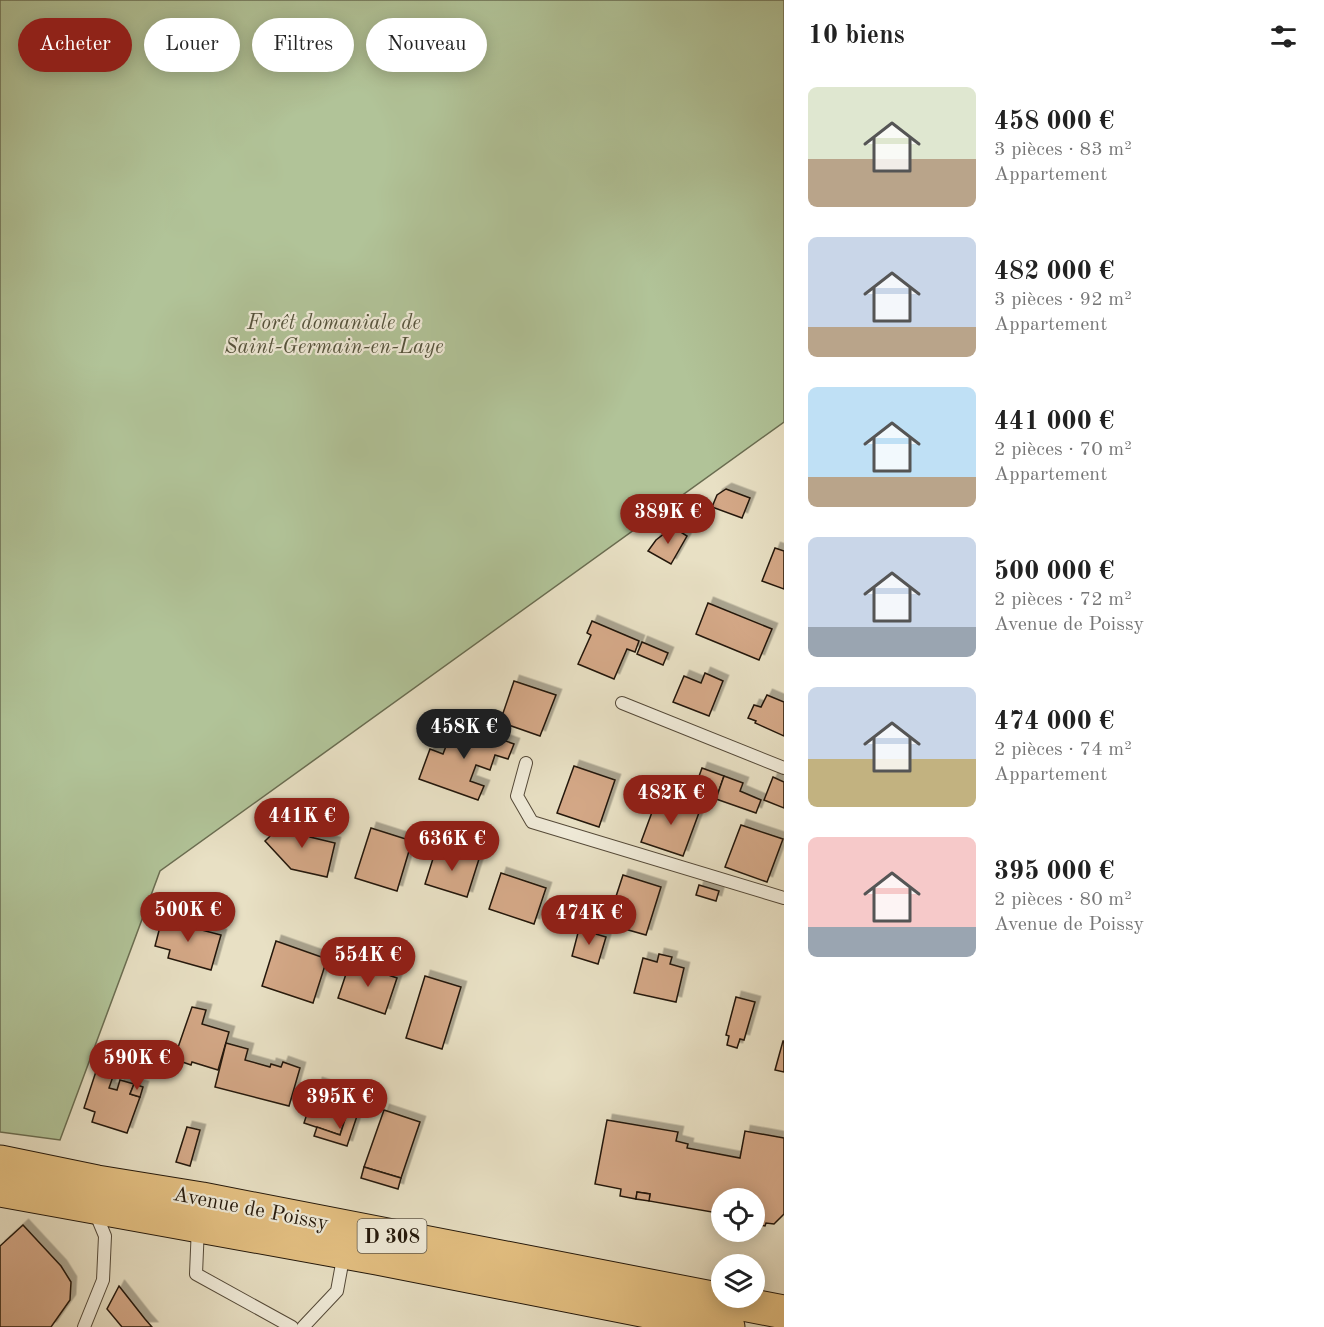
<!DOCTYPE html>
<html lang="fr">
<meta charset="utf-8">
<style>
body{margin:0;font-family:"Old Standard TT",serif;background:#f2f2f2;color:#222;height:100vh;display:flex;flex-direction:column;font-size:22px;white-space:nowrap}
*{box-sizing:border-box;margin:0}
p{font-size:20px;color:#767676}
.icon{flex:none;width:33px;height:33px;fill:none;stroke:currentColor;stroke-width:2;stroke-linecap:round;stroke-linejoin:round}
.map{position:relative;flex:1;overflow:hidden}
.drawer{display:flex;flex-direction:column;background:#fff;width:540px}
.drawer>*{flex:none}
.guide{position:absolute;left:18px;top:18px;width:570px;height:54px;display:flex;gap:12px}
.fabs{position:absolute;left:711px;top:1188px;display:grid;gap:12px}
.fabs a{display:grid;place-items:center;width:54px;height:54px;border-radius:50%;background:#fff;box-shadow:0 3px 15px #0003;font-size:30px}
.price{position:absolute;translate:-50% -51px;padding:0 14px;border-radius:21px;background:#8f2418;color:#fff;font-size:20px;line-height:39px;filter:drop-shadow(0 2px 3px #0008)}
.price::after{content:'';position:absolute;left:50%;top:36px;width:18px;height:14px;margin-left:-9px;background:inherit;clip-path:polygon(0 0,100% 0,50% 100%)}
.price.on{background:#222;color:#fff}
ul{padding:0;list-style:none}
li{display:flex;align-items:center;gap:18px;height:150px;padding:0 24px}
li span{display:grid;place-items:center;flex:none;width:168px;height:120px;border-radius:9px;color:#555}
li>.icon{margin-inline-start:auto}
span .icon{width:72px;height:72px;fill:#fffc;stroke-width:1}
li b{font-size:26px}
h2{display:flex;justify-content:space-between;align-items:center;height:72px;padding:0 24px;font-size:26px}
.pill{padding:0 21px;border-radius:27px;background:#fff;box-shadow:0 3px 15px #0003;font-size:21px;line-height:54px}
.pill.on{background:#8f2418;color:#fff}
main{display:flex;flex:1;min-height:0}
.map>svg:first-child{display:block}
.green{fill:#b1c398;stroke:#6a6d51;stroke-width:1.5}
.building{fill:#d4a887;stroke:#23170a;stroke-width:1.5;filter:url(#shadow)}
.lines{fill:none;stroke-linecap:round;stroke-linejoin:round}
.service-casing{stroke:#544938;stroke-width:14}
.primary-casing{stroke:#23170a;stroke-width:35}
.service{stroke:#f0ebd9;stroke-width:12}
.primary{stroke:#e4c082;stroke-width:33}
.labels{text-anchor:middle;stroke-width:4.5;stroke-linejoin:round;paint-order:stroke}
.shield{fill:#f0ebd9;stroke:#605748;stroke-width:1.5}
.shield-label{font-size:20px;font-weight:bold;fill:#23170a}
.park-label{font-size:21px;font-style:italic;fill:#55533c;stroke:#f0ebd9}
.street-label{font-size:21px;fill:#23170a;stroke:#f0ebd9}
</style>
<main>
<div class="map">
<svg width="784" height="1327" viewBox="0 0 784 1327">
<defs>
<filter id="shadow"><feDropShadow dx="5.5" dy="-5.5" stdDeviation="0" flood-color="#0004"/></filter>
</defs>
<rect width="100%" height="100%" fill="#e8e0c4"/>
<filter id="stains"><feTurbulence type="fractalNoise" baseFrequency=".00333" numOctaves="4"/><feColorMatrix values="0 0 0 0 .2 0 0 0 0 .09 0 0 0 0 .02 0 0 0 .5 -.17"/></filter>
<radialGradient id="worn" r=".72"><stop offset=".6" stop-color="#630" stop-opacity="0"/><stop offset="1" stop-color="#630" stop-opacity=".3"/></radialGradient>
<!-- green -->
<path class="green" d="M 0,0 L 784,0 L 784,422 L 160,871 L 60,1140 L 0,1132 Z"/>
<!-- building -->
<g class="building">
<path d="M 726,489 L 750,498 L 742,518 L 712,507 L 717,495 Z"/>
<path d="M 673,527 L 687,536 L 671,564 L 648,551 L 656,540 Z"/>
<path d="M 775,548 L 784,551 L 784,589 L 762,581 Z"/>
<path d="M 708,603 L 772,629 L 759,660 L 696,634 Z"/>
<path d="M 592,621 L 639,641 L 635,652 L 627,649 L 614,679 L 578,664 L 591,635 L 587,633 Z"/>
<path d="M 642,642 L 668,653 L 663,665 L 637,654 Z"/>
<path d="M 705,673 L 723,681 L 709,716 L 673,702 L 684,676 L 701,683 Z"/>
<path d="M 514,681 L 556,695 L 540,736 L 500,722 Z"/>
<path d="M 767,695 L 784,702 L 784,736 L 755,723 L 756,721 L 748,718 L 754,705 L 761,707 Z"/>
<path d="M 455,723 L 514,744 L 508,759 L 495,755 L 490,770 L 476,765 L 470,781 L 484,786 L 478,800 L 419,779 L 430,749 L 443,754 Z"/>
<path d="M 574,766 L 615,780 L 599,827 L 557,813 Z"/>
<path d="M 702,768 L 724,776 L 716,799 L 694,790 Z"/>
<path d="M 724,776 L 743,783 L 740,791 L 761,800 L 756,813 L 716,799 Z"/>
<path d="M 773,777 L 784,782 L 784,808 L 764,800 Z"/>
<path d="M 658,796 L 700,810 L 683,856 L 641,842 Z"/>
<path d="M 290,817 L 310,837 L 335,843 L 327,877 L 291,869 L 265,841 Z"/>
<path d="M 741,825 L 783,839 L 767,882 L 725,867 Z"/>
<path d="M 371,828 L 412,841 L 397,891 L 355,878 Z"/>
<path d="M 437,846 L 479,859 L 467,897 L 425,884 Z"/>
<path d="M 501,873 L 546,888 L 534,924 L 489,909 Z"/>
<path d="M 623,875 L 661,887 L 646,935 L 607,924 Z"/>
<path d="M 699,885 L 719,891 L 716,901 L 696,895 Z"/>
<path d="M 162,919 L 177,923 L 178,919 L 196,924 L 194,928 L 221,935 L 211,970 L 168,958 L 170,950 L 155,946 Z"/>
<path d="M 579,929 L 606,937 L 598,964 L 572,956 Z"/>
<path d="M 276,941 L 327,959 L 313,1003 L 262,986 Z"/>
<path d="M 659,954 L 672,957 L 670,964 L 684,968 L 676,1002 L 634,993 L 643,958 L 657,962 Z"/>
<path d="M 350,962 L 397,978 L 385,1014 L 338,998 Z"/>
<path d="M 425,976 L 461,987 L 442,1049 L 406,1038 Z"/>
<path d="M 736,997 L 755,1002 L 744,1040 L 740,1039 L 737,1048 L 727,1045 L 729,1036 L 726,1035 Z"/>
<path d="M 192,1007 L 206,1010 L 202,1024 L 229,1032 L 218,1070 L 192,1062 L 191,1065 L 174,1059 Z"/>
<path d="M 783,1041 L 784,1041 L 784,1072 L 775,1070 Z"/>
<path d="M 226,1043 L 248,1049 L 245,1060 L 270,1067 L 271,1064 L 281,1067 L 283,1062 L 300,1068 L 289,1106 L 215,1087 Z"/>
<path d="M 104,1047 L 121,1053 L 109,1088 L 117,1090 L 120,1080 L 134,1084 L 130,1094 L 140,1097 L 127,1133 L 92,1122 L 95,1112 L 84,1108 Z"/>
<path d="M 317,1083 L 353,1095 L 340,1135 L 304,1123 Z"/>
<path d="M 134,1084 L 143,1087 L 140,1097 L 130,1094 Z"/>
<path d="M 349,1107 L 359,1110 L 347,1146 L 314,1136 L 317,1127 L 340,1135 Z"/>
<path d="M 384,1110 L 420,1122 L 401,1178 L 364,1167 Z"/>
<path d="M 607,1120 L 678,1132 L 676,1141 L 688,1144 L 687,1148 L 740,1158 L 745,1131 L 784,1138 L 784,1214 L 774,1224 L 766,1223 L 765,1226 L 754,1224 L 754,1198 L 722,1198 L 722,1217 L 717,1217 L 718,1213 L 649,1201 L 650,1194 L 637,1192 L 636,1199 L 620,1196 L 621,1189 L 595,1184 Z"/>
<path d="M 187,1127 L 200,1130 L 190,1166 L 176,1162 Z"/>
<path d="M 364,1167 L 401,1178 L 398,1189 L 361,1178 Z"/>
<path d="M 637,1192 L 650,1194 L 649,1201 L 636,1199 Z"/>
<path d="M 23,1225 L 61,1266 L 71,1282 L 70,1300 L 51,1327 L 0,1327 L 0,1246 Z"/>
<path d="M 119,1286 L 145,1319 L 152,1327 L 122,1327 L 107,1309 Z"/>
</g>
<g class="lines">
<!-- service casing -->
<g class="service-casing">
<g id="service">
<path d="M 622,703 L 784,768"/>
<path d="M 526,763 L 517,796 L 532,822 L 784,898"/>
<path d="M 198,1226 L 196,1274 L 292,1327"/>
<path d="M 84,1327 L 103,1280 L 105,1236 L 95,1212"/>
<path d="M 303,1327 L 337,1291 L 344,1253"/>
</g>
</g>
<!-- primary casing -->
<g class="primary-casing">
<g id="primary">
<path d="M 0,1162 L 97,1182 L 202,1199 L 784,1312"/>
<path d="M 0,1190 L 377,1258 L 728,1327"/>
</g>
</g>
<!-- service -->
<use href="#service" class="service"/>
<!-- primary -->
<use href="#primary" class="primary"/>
</g>
<g class="labels">
<!-- shield labels -->
<rect class="shield" x="357.5" y="1219" width="69" height="34" rx="4.5"/>
<g class="shield-label">
<text x="392" y="1243">D 308</text>
</g>
<!-- park labels -->
<g class="park-label">
<text x="334" y="329">Forêt domaniale de<tspan x="334" dy="24">Saint-Germain-en-Laye</tspan></text>
</g>
<!-- street labels -->
<g class="street-label">
<text transform="translate(251 1208) rotate(11)" y="7">Avenue de Poissy</text>
</g>
</g>
<rect width="100%" height="100%" filter="url(#stains)"/>
<rect width="100%" height="100%" fill="url(#worn)"/>
</svg>
<div class="fabs">
<a><svg class="icon" aria-label="locate" viewBox="0 0 24 24"><circle cx="12" cy="12" r="6"/><path d="M12 2v4M12 18v4M2 12h4M18 12h4"/></svg></a>
<a><svg class="icon" aria-label="layers" viewBox="0 0 24 24"><path d="M12 4l9 5-9 5-9-5zM3 14l9 5 9-5"/></svg></a>
</div>
<b class="price" style="left:668px;top:545px">389K €</b>
<b class="price on" style="left:464px;top:760px">458K €</b>
<b class="price" style="left:671px;top:826px">482K €</b>
<b class="price" style="left:302px;top:849px">441K €</b>
<b class="price" style="left:452px;top:872px">636K €</b>
<b class="price" style="left:188px;top:943px">500K €</b>
<b class="price" style="left:589px;top:946px">474K €</b>
<b class="price" style="left:368px;top:988px">554K €</b>
<b class="price" style="left:137px;top:1091px">590K €</b>
<b class="price" style="left:340px;top:1130px">395K €</b>
<div class="guide">
<a class="pill on">Acheter</a>
<a class="pill">Louer</a>
<a class="pill">Filtres</a>
<a class="pill">Nouveau</a>
</div>
</div>
<section class="drawer">
<h2>10 biens<svg class="icon" aria-label="filters" viewBox="0 0 24 24"><path d="M4 7h16M4 17h16"/><circle cx="9" cy="7" r="2"/><circle cx="15" cy="17" r="2"/></svg></h2>
<ul>
<li><span style="background:linear-gradient(#dfe7d0 60%,#b9a48a 0)"><svg class="icon" aria-label="home" viewBox="0 0 24 24"><path d="M3 11l9-7 9 7M6 9v11h12V9"/></svg></span><div><b>458 000 €</b><p>3 pièces · 83 m²</p><p>Appartement</p></div></li>
<li><span style="background:linear-gradient(#c9d6e8 75%,#b9a48a 0)"><svg class="icon" aria-label="home" viewBox="0 0 24 24"><path d="M3 11l9-7 9 7M6 9v11h12V9"/></svg></span><div><b>482 000 €</b><p>3 pièces · 92 m²</p><p>Appartement</p></div></li>
<li><span style="background:linear-gradient(#bfe0f5 75%,#b9a48a 0)"><svg class="icon" aria-label="home" viewBox="0 0 24 24"><path d="M3 11l9-7 9 7M6 9v11h12V9"/></svg></span><div><b>441 000 €</b><p>2 pièces · 70 m²</p><p>Appartement</p></div></li>
<li><span style="background:linear-gradient(#c9d6e8 75%,#9aa5b1 0)"><svg class="icon" aria-label="home" viewBox="0 0 24 24"><path d="M3 11l9-7 9 7M6 9v11h12V9"/></svg></span><div><b>500 000 €</b><p>2 pièces · 72 m²</p><p>Avenue de Poissy</p></div></li>
<li><span style="background:linear-gradient(#c9d6e8 60%,#c2b280 0)"><svg class="icon" aria-label="home" viewBox="0 0 24 24"><path d="M3 11l9-7 9 7M6 9v11h12V9"/></svg></span><div><b>474 000 €</b><p>2 pièces · 74 m²</p><p>Appartement</p></div></li>
<li><span style="background:linear-gradient(#f6c9c9 75%,#9aa5b1 0)"><svg class="icon" aria-label="home" viewBox="0 0 24 24"><path d="M3 11l9-7 9 7M6 9v11h12V9"/></svg></span><div><b>395 000 €</b><p>2 pièces · 80 m²</p><p>Avenue de Poissy</p></div></li>
</ul>
</section>
</main>
